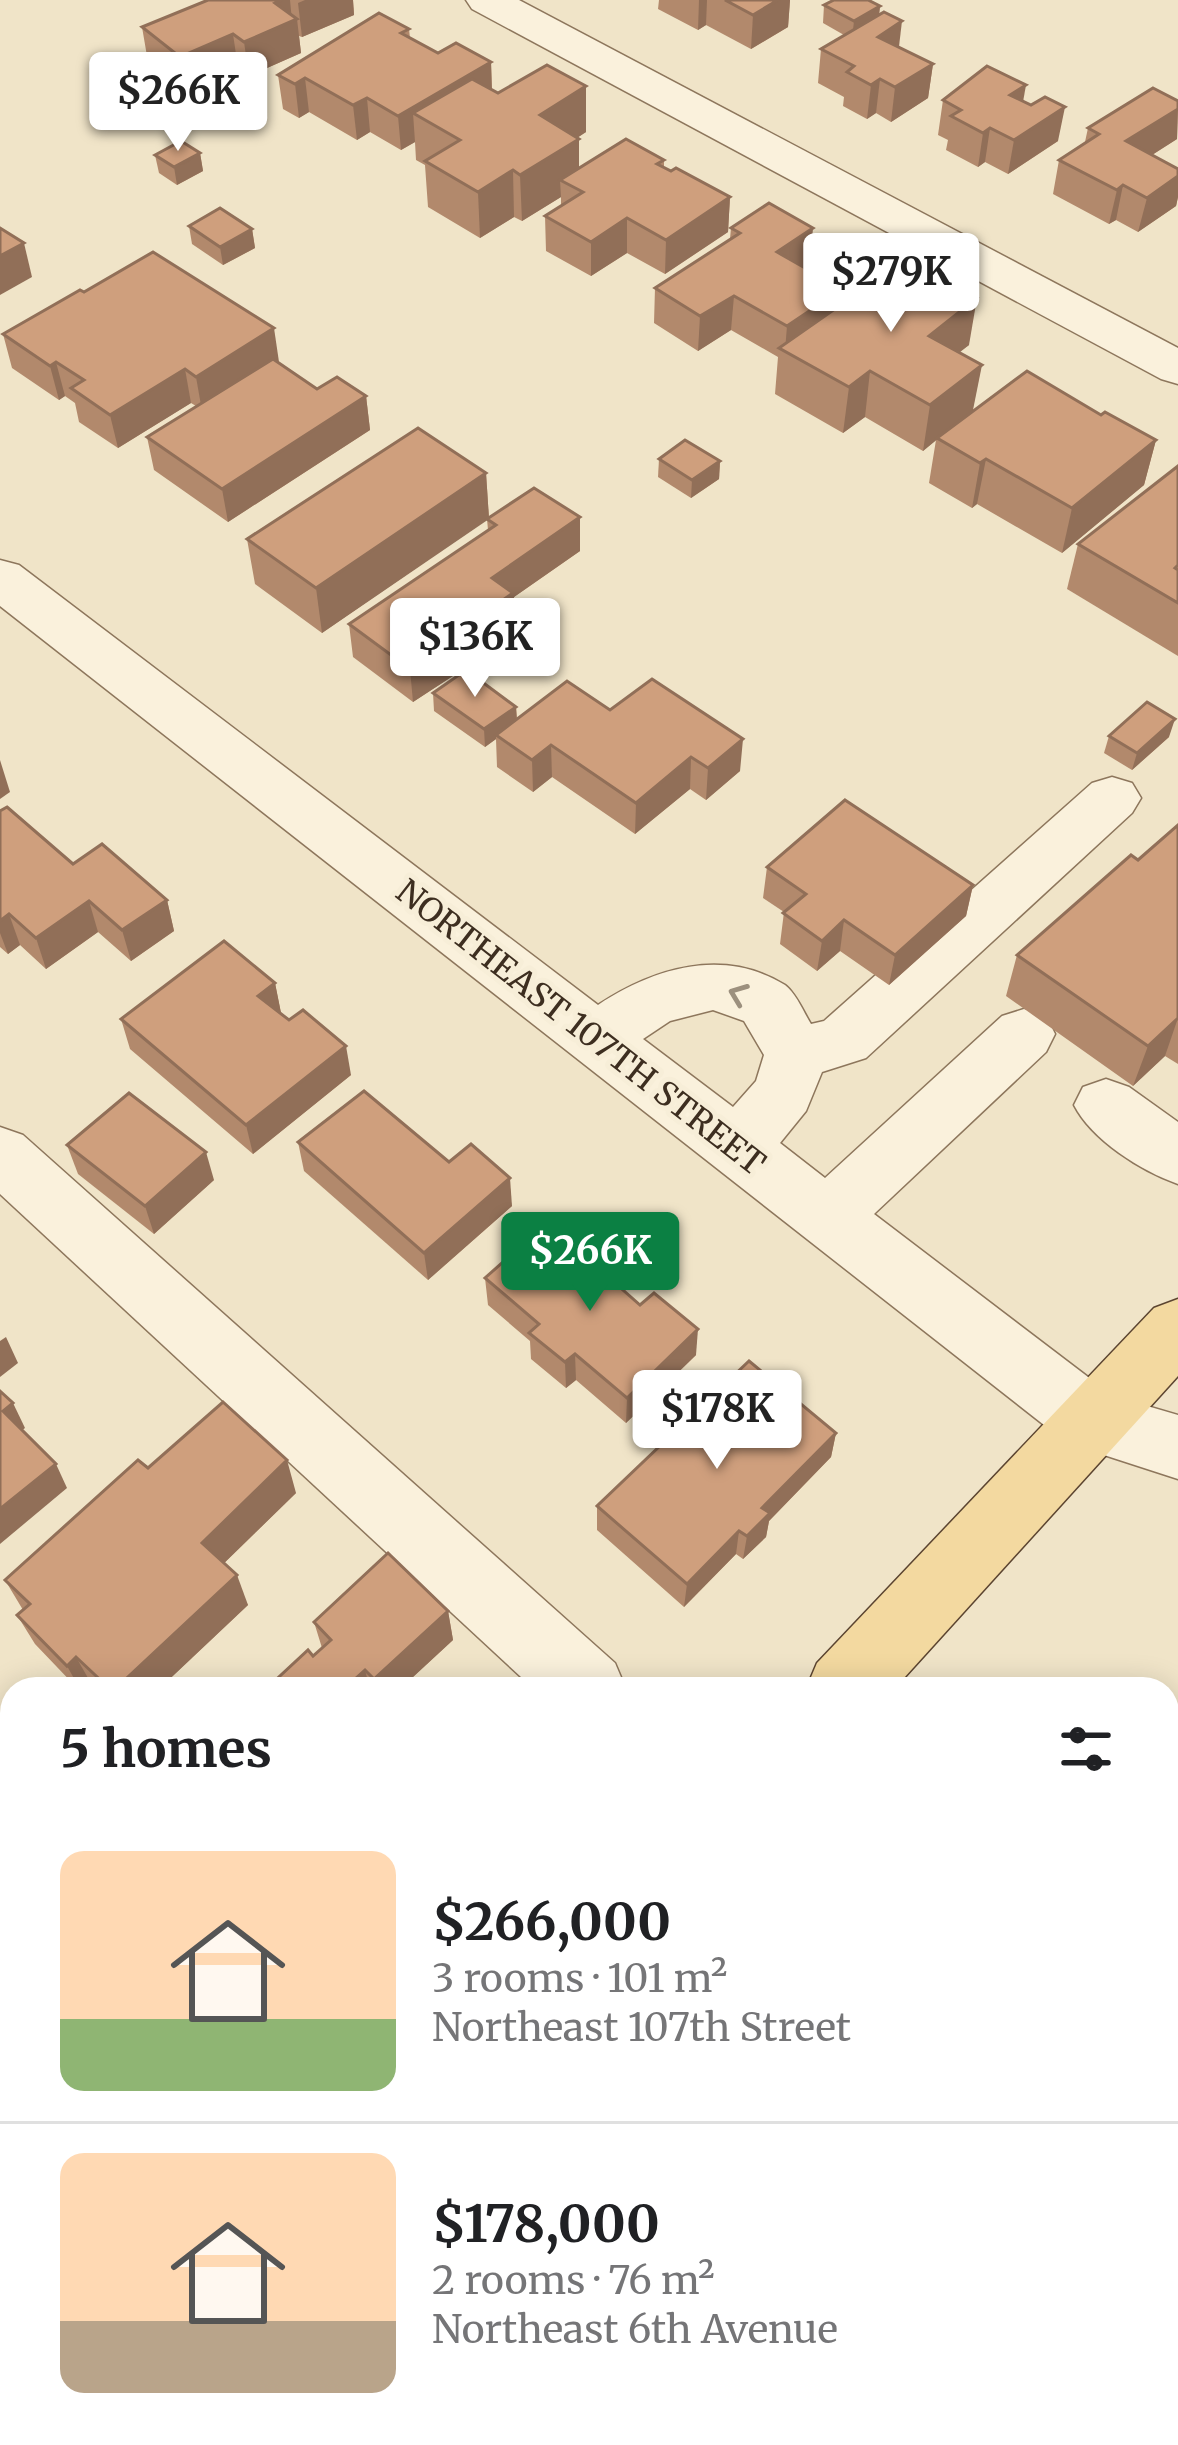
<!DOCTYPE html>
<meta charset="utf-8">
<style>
body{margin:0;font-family:Merriweather,serif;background:#f2f2f2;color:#202124;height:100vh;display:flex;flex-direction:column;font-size:45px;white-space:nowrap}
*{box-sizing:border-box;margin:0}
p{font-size:39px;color:#757577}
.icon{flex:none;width:66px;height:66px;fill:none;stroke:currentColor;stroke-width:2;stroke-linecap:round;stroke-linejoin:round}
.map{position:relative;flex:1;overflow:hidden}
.side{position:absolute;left:0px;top:1677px;width:1179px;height:768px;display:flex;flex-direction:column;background:#fff;border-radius:36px 36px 0 0;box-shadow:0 6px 30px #0003}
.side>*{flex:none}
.price{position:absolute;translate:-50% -102px;padding:0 27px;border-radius:12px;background:#fff;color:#222;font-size:39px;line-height:78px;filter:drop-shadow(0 3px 6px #0008)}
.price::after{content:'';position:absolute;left:50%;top:72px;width:36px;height:27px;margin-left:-18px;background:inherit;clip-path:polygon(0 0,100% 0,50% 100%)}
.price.on{background:#0b8043;color:#fff}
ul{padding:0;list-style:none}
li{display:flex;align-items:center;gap:36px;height:300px;padding:0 60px}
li+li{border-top:3px solid #e0e0e0}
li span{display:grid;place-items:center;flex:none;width:336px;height:240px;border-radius:24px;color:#555}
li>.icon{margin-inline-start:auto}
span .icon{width:144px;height:144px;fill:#fffc;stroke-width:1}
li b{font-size:51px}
h2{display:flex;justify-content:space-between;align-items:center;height:144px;padding:0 60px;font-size:51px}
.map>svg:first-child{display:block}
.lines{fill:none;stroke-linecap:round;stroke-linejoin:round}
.minor-casing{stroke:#8d765c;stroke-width:3}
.major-casing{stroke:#5b4430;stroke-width:3}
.minor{fill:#faf1dc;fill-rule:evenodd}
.major{fill:#f3d9a0;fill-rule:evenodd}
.wall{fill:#b2896c}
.shaded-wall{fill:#916f58}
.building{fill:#cf9f7d;stroke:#916f58;stroke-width:3}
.oneway{stroke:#9c907e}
.labels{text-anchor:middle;stroke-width:10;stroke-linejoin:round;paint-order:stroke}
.street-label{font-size:33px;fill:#3d2e20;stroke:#f7eed8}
</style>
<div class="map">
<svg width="1178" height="2445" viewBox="0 0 1178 2445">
<rect width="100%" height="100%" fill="#f0e4c8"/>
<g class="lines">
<!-- minor casing -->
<g class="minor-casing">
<g id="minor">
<path d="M 466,0 L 519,0 L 1178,348 L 1178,384 L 1161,379 L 472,9 Z"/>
<path d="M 0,560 L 19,565 L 598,1005 C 654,968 723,947 785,985 C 796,993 804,1013 811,1024 L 824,1021 L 1092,783 L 1112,777 L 1132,783 L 1141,798 L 1132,813 L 866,1058 L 822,1072 L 806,1111 L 780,1143 L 825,1178 L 1002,1016 L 1024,1009 L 1046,1016 L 1055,1034 L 1046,1052 L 874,1214 L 1113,1396 L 1178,1415 L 1178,1479 L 1067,1443 L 0,606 ZM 713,1010 L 744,1021 L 764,1055 L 756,1081 L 733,1107 L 643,1039 L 670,1021 Z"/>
<path d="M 1106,1079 L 1129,1087 L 1178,1122 L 1178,1184 C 1141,1171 1092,1140 1074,1105 L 1083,1087 Z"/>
<path d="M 0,1127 L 23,1135 L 615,1663 L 626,1689 L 534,1689 L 0,1194 Z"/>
<path d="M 0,2063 L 12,2068 L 12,2161 L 0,2156 Z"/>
</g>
</g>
<!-- major casing -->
<g class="major-casing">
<g id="major">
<path d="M 1178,1299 L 1178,1376 L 894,1689 L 806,1689 L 817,1663 L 1154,1308 Z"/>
<path d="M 105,2433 L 202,2433 L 197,2445 L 100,2445 Z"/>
</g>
</g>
<!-- minor -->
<use href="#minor" class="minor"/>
<!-- major -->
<use href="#major" class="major"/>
</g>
<!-- wall -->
<g class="wall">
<path d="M 205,0 L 353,0 L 354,15 L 302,37 L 299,36 L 301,53 L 249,76 L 238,68 L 186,91 L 148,62 L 142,27 L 206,1 Z"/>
<path d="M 659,0 L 790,0 L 788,27 L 751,49 L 706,25 L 698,30 L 658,9 Z"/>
<path d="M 824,5 L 880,6 L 879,15 L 899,47 L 933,64 L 928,98 L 891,122 L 876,113 L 867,119 L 843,106 L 844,97 L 818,83 L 821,49 L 844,35 L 823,23 Z"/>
<path d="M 409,29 L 410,38 L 438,53 L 491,62 L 492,90 L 498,93 L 586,86 L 586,132 L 577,138 L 579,139 L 579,168 L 664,160 L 664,168 L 730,197 L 728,232 L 665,274 L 627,253 L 591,276 L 546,251 L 545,216 L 561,207 L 561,197 L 522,221 L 514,217 L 480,238 L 428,207 L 425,165 L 416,160 L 415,142 L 401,150 L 370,132 L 357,140 L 309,112 L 299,118 L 283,109 L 278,75 Z"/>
<path d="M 943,100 L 1023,101 L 1058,141 L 1008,174 L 985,162 L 978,167 L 946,150 L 948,140 L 938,135 Z"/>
<path d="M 1178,101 L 1177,139 L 1152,155 L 1178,169 L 1178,197 L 1176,206 L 1138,232 L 1116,220 L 1109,224 L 1053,194 L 1059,160 L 1085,142 L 1088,128 Z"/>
<path d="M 200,153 L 203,171 L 177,185 L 159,173 L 155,155 Z"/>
<path d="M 189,226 L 252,229 L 255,248 L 223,265 L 192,244 Z"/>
<path d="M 731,228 L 810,263 L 803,267 L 842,289 L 840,305 L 969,345 L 959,352 L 973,410 L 1101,415 L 1156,440 L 1144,485 L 1062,553 L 977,504 L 972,508 L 929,483 L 936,440 L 923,451 L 865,417 L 843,433 L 775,394 L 778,357 L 731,330 L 698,351 L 654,323 L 655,288 L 730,239 Z"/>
<path d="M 3,334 L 278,362 L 317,389 L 366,396 L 370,430 L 228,522 L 154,470 L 147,437 L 196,406 L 191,403 L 118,448 L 79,422 L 75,403 L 65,396 L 59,400 L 12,368 Z"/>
<path d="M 659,459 L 720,461 L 719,479 L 691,498 L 658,477 Z"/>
<path d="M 1178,466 L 1178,656 L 1067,589 L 1078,544 Z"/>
<path d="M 486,473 L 489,518 L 580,551 L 514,597 L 515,626 L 505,633 L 505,642 L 413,702 L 353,657 L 349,624 L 488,530 L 487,519 L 322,633 L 255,584 L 247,539 Z"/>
<path d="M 433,693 L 516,707 L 517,719 L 610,710 L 740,771 L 706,800 L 690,789 L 635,834 L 552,777 L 533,792 L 497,767 L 496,739 L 485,747 L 434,711 Z"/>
<path d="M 1109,736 L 1169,737 L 1132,770 L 1104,753 Z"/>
<path d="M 0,811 L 73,864 L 167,900 L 174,931 L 131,961 L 98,932 L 46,969 L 20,945 L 8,954 L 0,947 Z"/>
<path d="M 1178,825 L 1178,1064 L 1165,1056 L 1133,1086 L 1006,996 L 1017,955 L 1138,860 Z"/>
<path d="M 767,867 L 973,885 L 966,916 L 889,985 L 840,951 L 817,971 L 780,944 L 784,912 L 763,898 Z"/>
<path d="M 275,983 L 281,1013 L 351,1075 L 253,1154 L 130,1049 L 121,1019 Z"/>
<path d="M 298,1142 L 512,1206 L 428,1280 L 304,1171 Z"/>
<path d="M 67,1145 L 214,1180 L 154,1234 L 78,1174 Z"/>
<path d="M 563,1253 L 696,1355 L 626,1423 L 576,1380 L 566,1388 L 531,1359 L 530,1341 L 488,1305 L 485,1278 Z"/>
<path d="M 836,1433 L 831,1457 L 769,1521 L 766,1537 L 743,1559 L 736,1554 L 684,1607 L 597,1530 L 597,1506 Z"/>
<path d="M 148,1468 L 296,1493 L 224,1563 L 248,1605 L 159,1689 L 97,1689 L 92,1685 L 88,1689 L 78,1689 L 35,1644 L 17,1615 L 23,1610 L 5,1580 Z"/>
<path d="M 448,1611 L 453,1640 L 400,1689 L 266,1689 L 313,1656 L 322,1648 L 314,1622 Z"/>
<path d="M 1178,1723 L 1178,1922 L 1167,1913 L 1167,1734 Z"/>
</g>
<!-- shaded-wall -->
<g class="shaded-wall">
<path d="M 282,0 L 290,0 L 292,21 L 297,19 L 301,53 L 249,76 L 244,42 L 275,3 Z"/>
<path d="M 305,0 L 353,0 L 354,15 L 302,37 L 298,3 Z"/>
<path d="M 699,0 L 707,0 L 706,25 L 698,30 Z"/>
<path d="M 778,0 L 790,0 L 788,27 L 751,49 L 753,15 Z"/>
<path d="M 880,6 L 878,24 L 852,39 L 854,21 Z"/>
<path d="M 902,21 L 898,55 L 878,37 Z"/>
<path d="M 233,34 L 238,68 L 186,91 L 180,57 Z"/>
<path d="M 491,62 L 492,96 L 413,113 L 415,142 L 401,150 L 398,116 Z"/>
<path d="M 933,64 L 928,98 L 891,122 L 895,87 Z"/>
<path d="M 305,78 L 309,112 L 299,118 L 295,84 Z"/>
<path d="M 880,79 L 876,113 L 867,119 L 871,85 Z"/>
<path d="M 1026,85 L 1020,119 L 1010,95 Z"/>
<path d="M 586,86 L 586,132 L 541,161 L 540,115 Z"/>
<path d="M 367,98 L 370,132 L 357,140 L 353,105 Z"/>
<path d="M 1065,107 L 1058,141 L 1008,174 L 1014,140 Z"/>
<path d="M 1178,109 L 1177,139 L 1119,176 L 1126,141 Z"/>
<path d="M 990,128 L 985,162 L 978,167 L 983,133 Z"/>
<path d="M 579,139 L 579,185 L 560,180 L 561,197 L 522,221 L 520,175 Z"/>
<path d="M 200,153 L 203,171 L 177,185 L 174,167 Z"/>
<path d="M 513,170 L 514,217 L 480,238 L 478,192 Z"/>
<path d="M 1178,176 L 1178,197 L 1176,206 L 1138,232 L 1147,198 Z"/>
<path d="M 1123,185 L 1116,220 L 1109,224 L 1117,190 Z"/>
<path d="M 730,197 L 728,232 L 665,274 L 666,240 Z"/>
<path d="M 627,218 L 627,253 L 591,276 L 591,242 Z"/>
<path d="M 813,228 L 810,263 L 774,286 L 777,252 Z"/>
<path d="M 252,229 L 255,248 L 223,265 L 220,247 Z"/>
<path d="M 24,243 L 32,277 L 0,295 L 0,256 Z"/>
<path d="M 842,289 L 838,323 L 785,351 L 787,326 Z"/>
<path d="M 734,296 L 731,330 L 698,351 L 700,316 Z"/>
<path d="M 977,298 L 969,345 L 922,382 L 929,336 Z"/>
<path d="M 274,328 L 279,362 L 202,411 L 196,377 Z"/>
<path d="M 56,362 L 65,396 L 59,400 L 50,366 Z"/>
<path d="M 982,365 L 973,410 L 923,451 L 930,405 Z"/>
<path d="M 185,369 L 191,403 L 118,448 L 110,415 Z"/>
<path d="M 870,371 L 865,417 L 843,433 L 849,387 Z"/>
<path d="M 366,396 L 370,430 L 228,522 L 222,489 Z"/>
<path d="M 1156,440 L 1144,485 L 1062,553 L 1072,508 Z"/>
<path d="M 986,459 L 977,504 L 972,508 L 980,463 Z"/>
<path d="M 720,461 L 719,479 L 691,498 L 692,480 Z"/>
<path d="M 486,473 L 489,519 L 322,633 L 316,588 Z"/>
<path d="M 580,517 L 580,551 L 514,597 L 515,626 L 505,633 L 505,642 L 413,702 L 410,669 L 492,578 Z"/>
<path d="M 516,707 L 517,724 L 496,735 L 496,739 L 485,747 L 484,729 Z"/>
<path d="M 1175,719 L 1169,737 L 1132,770 L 1137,753 Z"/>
<path d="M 743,739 L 740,771 L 706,800 L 708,768 Z"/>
<path d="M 551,745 L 552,777 L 533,792 L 532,760 Z"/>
<path d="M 691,757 L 690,789 L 635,834 L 636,803 Z"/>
<path d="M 0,760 L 10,792 L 0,799 Z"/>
<path d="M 973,885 L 966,916 L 889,985 L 895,955 Z"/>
<path d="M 167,900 L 174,931 L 131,961 L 122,930 Z"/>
<path d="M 89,901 L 98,932 L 46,969 L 36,938 Z"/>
<path d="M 9,914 L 20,945 L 8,954 L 0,933 L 0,921 Z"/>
<path d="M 844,920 L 840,951 L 817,971 L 822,941 Z"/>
<path d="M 275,983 L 281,1013 L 265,1026 L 258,996 Z"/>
<path d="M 1178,1018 L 1165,1056 L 1133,1086 L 1148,1046 Z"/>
<path d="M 346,1046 L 351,1075 L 253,1154 L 246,1125 Z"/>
<path d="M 206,1152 L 214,1180 L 154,1234 L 145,1206 Z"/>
<path d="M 510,1178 L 512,1206 L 428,1280 L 424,1253 Z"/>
<path d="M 698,1329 L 696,1355 L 626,1423 L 627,1398 Z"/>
<path d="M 6,1337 L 18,1363 L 0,1377 L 0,1341 Z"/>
<path d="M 575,1354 L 576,1380 L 566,1388 L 565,1362 Z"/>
<path d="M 13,1403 L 25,1428 L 16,1435 L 3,1411 Z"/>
<path d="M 836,1433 L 831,1457 L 769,1521 L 766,1537 L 743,1559 L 747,1536 L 762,1508 Z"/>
<path d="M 287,1460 L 296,1493 L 213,1574 L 202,1543 Z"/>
<path d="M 56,1464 L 67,1488 L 0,1544 L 0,1509 Z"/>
<path d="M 739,1531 L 736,1554 L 684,1607 L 687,1584 Z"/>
<path d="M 237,1575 L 248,1605 L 159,1689 L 115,1689 Z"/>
<path d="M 448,1611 L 453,1640 L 400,1689 L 376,1689 L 374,1679 Z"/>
<path d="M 76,1657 L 92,1685 L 88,1689 L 80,1689 L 67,1666 Z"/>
<path d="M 365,1670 L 370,1689 L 345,1689 L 345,1688 Z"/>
</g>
<!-- building -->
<g class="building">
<path d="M 208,0 L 282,0 L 275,3 L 297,19 L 244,42 L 233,34 L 180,57 L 142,27 Z"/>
<path d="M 725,0 L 778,0 L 753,15 Z"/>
<path d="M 834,0 L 868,0 L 880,6 L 854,21 L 824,5 Z"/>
<path d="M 884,12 L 902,21 L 878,37 L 933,64 L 895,87 L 880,79 L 871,85 L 847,72 L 854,66 L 821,49 Z"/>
<path d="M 379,13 L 409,29 L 401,33 L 438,53 L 456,43 L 491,62 L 398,116 L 367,98 L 353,105 L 305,78 L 295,84 L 278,75 Z"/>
<path d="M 547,65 L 586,86 L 540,115 L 579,139 L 520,175 L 513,170 L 478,192 L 425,161 L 460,140 L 413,113 L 472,79 L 498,93 Z"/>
<path d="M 987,66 L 1026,85 L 1010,95 L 1031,105 L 1045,97 L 1065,107 L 1014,140 L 990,128 L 983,133 L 951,116 L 961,110 L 943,100 Z"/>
<path d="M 1153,88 L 1178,101 L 1178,109 L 1126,141 L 1178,169 L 1178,176 L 1147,198 L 1123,185 L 1117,190 L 1059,160 L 1099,134 L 1088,128 Z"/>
<path d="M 626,139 L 664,160 L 657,164 L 671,171 L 676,168 L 730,197 L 666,240 L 627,218 L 591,242 L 545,216 L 583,192 L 560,180 Z"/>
<path d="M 181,141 L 200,153 L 174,167 L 155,155 Z"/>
<path d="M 769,203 L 813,228 L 777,252 L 842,289 L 787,326 L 734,296 L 700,316 L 655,288 L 740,233 L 731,228 Z"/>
<path d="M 220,208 L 252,229 L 220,247 L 189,226 Z"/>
<path d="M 0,228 L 24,243 L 0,256 Z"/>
<path d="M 153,252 L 274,328 L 196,377 L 185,369 L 110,415 L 71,388 L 84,380 L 56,362 L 50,366 L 3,334 L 80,290 L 84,292 Z"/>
<path d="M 905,260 L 977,298 L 929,336 L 982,365 L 930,405 L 870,371 L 849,387 L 779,348 Z"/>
<path d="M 273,359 L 317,389 L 337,377 L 366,396 L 222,489 L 147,437 Z"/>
<path d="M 1027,371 L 1101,415 L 1105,412 L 1156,440 L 1072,508 L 986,459 L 980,463 L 937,438 Z"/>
<path d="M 418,428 L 486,473 L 316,588 L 247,539 Z"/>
<path d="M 685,440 L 720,461 L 692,480 L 659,459 Z"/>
<path d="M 1178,466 L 1178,565 L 1175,568 L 1178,570 L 1178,603 L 1078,544 Z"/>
<path d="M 534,488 L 580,517 L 492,578 L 513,593 L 497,604 L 504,609 L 410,669 L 349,624 L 496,525 L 487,519 Z"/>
<path d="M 466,670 L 516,707 L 484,729 L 433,693 Z"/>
<path d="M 652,679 L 743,739 L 708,768 L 691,757 L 636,803 L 551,745 L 532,760 L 496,735 L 567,681 L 610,710 Z"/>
<path d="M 1147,702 L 1175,719 L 1137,753 L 1109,736 Z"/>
<path d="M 845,800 L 973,885 L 895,955 L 844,920 L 822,941 L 783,913 L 806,894 L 767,867 Z"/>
<path d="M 7,807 L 73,864 L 102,844 L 167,900 L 122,930 L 89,901 L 36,938 L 9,914 L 0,921 L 0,811 Z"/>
<path d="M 1178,825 L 1178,1018 L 1148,1046 L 1017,955 L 1131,855 L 1138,860 Z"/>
<path d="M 224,941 L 275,983 L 258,996 L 289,1020 L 303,1010 L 346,1046 L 246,1125 L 121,1019 Z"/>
<path d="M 364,1091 L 449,1162 L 471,1144 L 510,1178 L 424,1253 L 298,1142 Z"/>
<path d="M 129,1093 L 206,1152 L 145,1206 L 67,1145 Z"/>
<path d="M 538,1231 L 563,1253 L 572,1245 L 640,1305 L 654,1293 L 698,1329 L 627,1398 L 575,1354 L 565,1362 L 529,1333 L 539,1324 L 485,1278 Z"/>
<path d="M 749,1361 L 836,1433 L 762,1508 L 770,1513 L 747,1536 L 739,1531 L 687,1584 L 597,1506 Z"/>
<path d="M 0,1391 L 13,1403 L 3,1411 L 56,1464 L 0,1509 Z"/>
<path d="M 223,1402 L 287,1460 L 202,1543 L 237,1575 L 115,1689 L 110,1689 L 76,1657 L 67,1666 L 17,1615 L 30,1604 L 5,1580 L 138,1460 L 148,1468 Z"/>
<path d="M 388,1553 L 448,1611 L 374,1679 L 365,1670 L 345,1688 L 346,1689 L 266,1689 L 308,1650 L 313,1656 L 331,1640 L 314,1622 Z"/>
<path d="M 1177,1722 L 1178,1723 L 1178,1883 L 1167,1874 L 1167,1734 Z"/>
<path d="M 1167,1922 L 1178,1932 L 1178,2103 L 1167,2118 Z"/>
<path d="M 1167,2190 L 1178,2200 L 1178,2345 L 1167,2361 Z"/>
<path d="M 543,2433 L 813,2433 L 821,2442 L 818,2445 L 532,2445 Z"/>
</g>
<!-- one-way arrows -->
<defs><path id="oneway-chevron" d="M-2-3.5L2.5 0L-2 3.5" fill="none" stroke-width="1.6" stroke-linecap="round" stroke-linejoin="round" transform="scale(3)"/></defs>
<use class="oneway" href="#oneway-chevron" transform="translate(738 994) rotate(-159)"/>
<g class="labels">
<!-- street labels -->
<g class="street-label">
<text transform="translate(581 1027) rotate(38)" y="12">NORTHEAST 107TH STREET</text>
</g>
</g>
</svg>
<b class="price" style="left:178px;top:154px">$266K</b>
<b class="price" style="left:891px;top:335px">$279K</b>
<b class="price" style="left:475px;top:700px">$136K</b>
<b class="price on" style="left:590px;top:1314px">$266K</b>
<b class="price" style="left:717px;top:1472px">$178K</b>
<section class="side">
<h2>5 homes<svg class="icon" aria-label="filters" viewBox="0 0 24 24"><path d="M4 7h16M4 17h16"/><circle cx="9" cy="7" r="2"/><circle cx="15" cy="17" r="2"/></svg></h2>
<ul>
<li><span style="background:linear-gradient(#ffd9b3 70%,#8fb573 0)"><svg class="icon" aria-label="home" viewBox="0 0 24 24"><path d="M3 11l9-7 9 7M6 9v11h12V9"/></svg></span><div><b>$266,000</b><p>3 rooms · 101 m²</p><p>Northeast 107th Street</p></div></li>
<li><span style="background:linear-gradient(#ffd9b3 70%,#b9a48a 0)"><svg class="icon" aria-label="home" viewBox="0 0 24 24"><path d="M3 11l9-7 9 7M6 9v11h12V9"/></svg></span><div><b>$178,000</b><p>2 rooms · 76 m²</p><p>Northeast 6th Avenue</p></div></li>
</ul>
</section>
</div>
